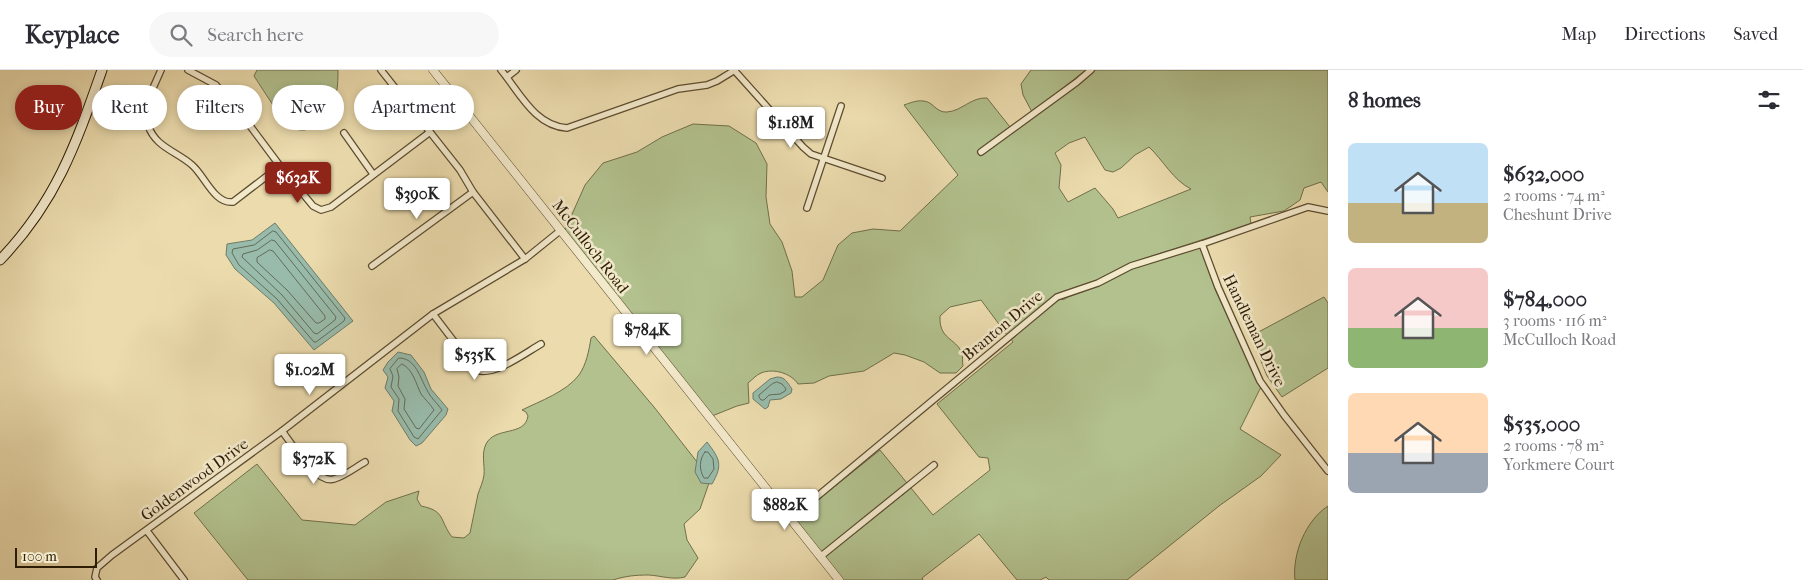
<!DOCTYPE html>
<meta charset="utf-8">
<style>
body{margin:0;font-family:"IM FELL French Canon",serif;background:#f7f7f7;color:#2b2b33;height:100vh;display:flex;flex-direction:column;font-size:19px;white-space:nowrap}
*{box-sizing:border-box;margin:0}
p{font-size:16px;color:#7c7c81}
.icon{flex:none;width:28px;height:28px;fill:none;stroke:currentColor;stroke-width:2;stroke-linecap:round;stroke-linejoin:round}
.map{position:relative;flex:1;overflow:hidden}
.panel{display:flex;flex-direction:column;background:#fff;width:475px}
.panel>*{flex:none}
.banner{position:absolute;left:15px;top:15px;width:475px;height:45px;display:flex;gap:10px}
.scale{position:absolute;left:15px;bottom:12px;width:82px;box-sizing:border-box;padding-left:5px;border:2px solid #2d1d05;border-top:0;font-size:14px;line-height:18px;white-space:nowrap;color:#2d1d05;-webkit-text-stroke:4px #f2e8ca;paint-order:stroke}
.price{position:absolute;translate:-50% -42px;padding:0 11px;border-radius:5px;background:#fff;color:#222;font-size:16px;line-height:32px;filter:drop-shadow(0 1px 2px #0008)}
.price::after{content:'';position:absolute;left:50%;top:30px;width:15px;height:11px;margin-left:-8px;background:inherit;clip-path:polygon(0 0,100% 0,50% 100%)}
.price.selected{background:#8f2418;color:#fff}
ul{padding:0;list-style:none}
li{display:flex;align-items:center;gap:15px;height:125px;padding:0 20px}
li span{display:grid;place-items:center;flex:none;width:140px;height:100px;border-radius:8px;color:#555}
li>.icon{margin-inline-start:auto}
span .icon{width:60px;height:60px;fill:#fffc;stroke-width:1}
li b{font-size:21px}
h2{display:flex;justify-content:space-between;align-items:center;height:60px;padding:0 20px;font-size:21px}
.chip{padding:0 18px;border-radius:22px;background:#fff;box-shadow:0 2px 8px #0003;font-size:18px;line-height:45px}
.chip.selected{background:#8f2418;color:#fff}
header{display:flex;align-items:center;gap:30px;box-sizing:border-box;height:70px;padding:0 25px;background:#fff;border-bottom:1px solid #e1e1e2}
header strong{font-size:24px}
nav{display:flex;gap:28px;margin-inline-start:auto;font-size:18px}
.search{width:350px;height:45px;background:#f7f7f7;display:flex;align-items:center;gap:12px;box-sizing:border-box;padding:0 18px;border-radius:28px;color:#7c7c81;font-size:19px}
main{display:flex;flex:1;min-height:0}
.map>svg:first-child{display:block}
.green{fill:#b2c18e;stroke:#706f4a;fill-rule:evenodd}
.water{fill:#98bbab;stroke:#6d7c69}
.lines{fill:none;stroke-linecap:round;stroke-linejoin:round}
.shore{stroke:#626c58;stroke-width:1}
.minor-casing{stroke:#5c4c2f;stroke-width:8}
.tertiary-casing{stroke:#5c4c2f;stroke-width:9}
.secondary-casing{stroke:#2d1d05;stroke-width:11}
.minor{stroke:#f2e8ca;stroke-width:5.5}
.tertiary{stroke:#f2e8ca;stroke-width:8}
.secondary{stroke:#f2e8ca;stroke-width:9}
.labels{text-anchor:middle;stroke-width:5;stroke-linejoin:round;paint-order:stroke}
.street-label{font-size:16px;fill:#2d1d05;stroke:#f2e8ca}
</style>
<header>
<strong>Keyplace</strong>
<div class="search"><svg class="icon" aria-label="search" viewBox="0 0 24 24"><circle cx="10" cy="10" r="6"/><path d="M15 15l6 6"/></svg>Search here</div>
<nav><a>Map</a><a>Directions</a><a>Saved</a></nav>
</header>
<main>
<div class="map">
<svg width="1328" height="510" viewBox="0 0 1328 510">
<rect width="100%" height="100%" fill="#ebdbad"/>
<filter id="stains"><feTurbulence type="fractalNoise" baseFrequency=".004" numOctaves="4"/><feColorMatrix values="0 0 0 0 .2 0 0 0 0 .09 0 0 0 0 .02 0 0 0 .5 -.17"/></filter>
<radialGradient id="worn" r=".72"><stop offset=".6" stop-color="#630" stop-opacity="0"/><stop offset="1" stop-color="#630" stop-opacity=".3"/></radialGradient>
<!-- green -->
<g class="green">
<path d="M 257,0 L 338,0 C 338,9 338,19 335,27 C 328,45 311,70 290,56 C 283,52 260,15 254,6 Z"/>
<path d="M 1031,0 L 1086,0 L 1032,42 L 1023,25 L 1021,14 Z"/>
<path d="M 1095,0 L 1328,0 L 1328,122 L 1321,112 L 1304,118 L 1300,130 L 1284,141 L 1250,147 L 1251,154 L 1130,193 L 1097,210 L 1056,224 L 1007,265 L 981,230 L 950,237 L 940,246 C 939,270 955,267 962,283 C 963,287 962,292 963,296 L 956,303 L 940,303 L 924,292 L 905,285 L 894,283 L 864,301 L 829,306 L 814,313 L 798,314 C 791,303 773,298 761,303 C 756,305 752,310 748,313 L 749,333 L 737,336 L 712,346 L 565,160 L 585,115 L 603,93 L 637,82 L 662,67 L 693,54 L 729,56 L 756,73 L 767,94 L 766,127 L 770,154 L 782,172 L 792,201 L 795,227 L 802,227 L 823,210 L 838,175 L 852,163 L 873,159 L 900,161 L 958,105 L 904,35 C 910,33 917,30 923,31 C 933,31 936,43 947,42 C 962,41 971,27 987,28 L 1010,57 L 977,82 L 980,86 L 1078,15 ZM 1085,67 L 1105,100 L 1113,102 L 1121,98 L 1135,85 L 1149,77 C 1163,90 1173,110 1191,119 L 1118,148 L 1113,139 L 1095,118 L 1068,132 L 1059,118 L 1061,95 L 1055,83 L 1069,73 Z"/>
<path d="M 1200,177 L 1215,219 L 1261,317 L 1240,359 L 1281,385 L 1261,406 L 1219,436 L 1127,510 L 1049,510 L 1046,507 L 1040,510 L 1017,510 L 979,464 L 922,508 L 923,510 L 843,510 L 825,487 L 911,418 L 933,445 L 990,400 L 988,388 L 979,387 L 937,334 L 1013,272 L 1011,269 L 1058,230 L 1062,229 L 1063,230 L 1068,227 L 1099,216 L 1129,200 Z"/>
<path d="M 1324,227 L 1328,233 L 1328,298 L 1282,327 L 1267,306 L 1251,266 Z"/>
<path d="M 594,266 L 654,337 L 701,397 L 709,413 L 700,439 L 684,454 L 687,470 L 698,488 L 685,507 C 673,510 662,506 649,505 C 636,505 625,506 613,510 L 248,510 L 194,443 L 257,394 L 302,450 L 355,455 L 386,432 L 419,421 L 417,429 L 421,436 C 446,441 439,450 452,467 L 464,468 L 470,463 C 473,450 475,437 478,424 C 480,418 483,412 484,405 C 485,396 481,384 486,374 C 495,356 525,367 528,346 L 526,342 L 522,340 C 540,331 566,322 579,305 C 586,295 589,281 591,268 Z"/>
<path d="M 880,380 L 907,413 L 821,483 L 794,449 Z"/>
<path d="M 1328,436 L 1328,510 L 1295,510 C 1292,484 1306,450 1328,436 Z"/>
</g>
<!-- water -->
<g class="water">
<path d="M 275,153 L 353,251 L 314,280 L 274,233 L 235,199 L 226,185 L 227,174 L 252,170 Z"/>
<path d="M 398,282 L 411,285 L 424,302 L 431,319 L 448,339 L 446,345 L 422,373 L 416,376 L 410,370 L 392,341 L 394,331 L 385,318 L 388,307 L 383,300 L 388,292 Z"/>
<path d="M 777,307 C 785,307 787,312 792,319 L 791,323 L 781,329 L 770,330 L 768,337 L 765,339 L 753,329 L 753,323 L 770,309 Z"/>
<path d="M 707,372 C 720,389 723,395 712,414 L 701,413 L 695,402 L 698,382 Z"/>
</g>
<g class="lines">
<!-- shore -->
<g class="shore">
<path d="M 273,161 L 276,162 L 345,248 L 344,251 L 316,272 L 314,272 L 277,229 L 239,195 L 232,183 L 233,179 L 254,175 Z"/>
<path d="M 272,170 L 275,171 L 336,247 L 335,250 L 317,264 L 314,263 L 282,225 L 242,187 L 243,184 L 257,180 Z"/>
<path d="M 270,180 L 273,181 L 325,246 L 325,249 L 319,253 L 316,253 L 287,220 L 257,192 L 257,188 Z"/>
<path d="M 399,288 C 416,288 420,308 427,320 C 430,327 437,333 442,340 L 418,369 L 414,367 L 398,341 L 399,329 L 391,317 L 393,306 L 390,299 Z"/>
<path d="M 402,294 C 413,299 416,314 421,324 C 425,329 430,334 434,340 L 419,359 L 416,358 L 404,339 L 405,329 L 398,316 L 399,307 L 397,299 Z"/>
<path d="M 777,312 L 782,314 L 786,319 L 785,321 L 780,324 L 769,325 L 764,330 L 761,330 L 759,327 L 759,325 L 772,314 Z"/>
<path d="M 705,382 L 708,382 L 713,389 L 714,399 L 708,408 L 704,408 C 699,400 699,389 705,382 Z"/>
</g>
<!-- minor casing -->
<g class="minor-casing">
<g id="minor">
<path d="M 161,0 C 154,17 142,36 148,55 C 155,77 176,81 192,95 C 205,106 214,134 233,132 L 280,96"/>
<path d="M 188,0 L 216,15 L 245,49 L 280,96 L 313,136 L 321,140 L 331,137 L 430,62"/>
<path d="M 381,0 L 460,100 L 473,122 L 525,189"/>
<path d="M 501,0 C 520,23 535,56 567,58 L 678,19 L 707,15 L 717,11 L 735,0"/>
<path d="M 734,0 L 803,77 L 811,84 L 882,108"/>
<path d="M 507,7 L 516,0"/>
<path d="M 344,63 L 373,104"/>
<path d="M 981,82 L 1077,12 L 1091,0"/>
<path d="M 807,138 L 841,36"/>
<path d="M 1202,174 L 1218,217 L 1260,311 L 1284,345 L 1328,401"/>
<path d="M 372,196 L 473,122"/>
<path d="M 433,244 L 475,299 C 491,309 525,283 541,274"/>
<path d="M 282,361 C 292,374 317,415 334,409 C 345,406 356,397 365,392"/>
<path d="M 790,449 L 1057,227 L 1098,213 L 1131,196 L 1202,174 L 1308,137 L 1328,141"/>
<path d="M 147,461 L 184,510"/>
<path d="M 820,487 L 934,395"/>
<path d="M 97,510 L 95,507 L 97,498 L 112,485 L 282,361 L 433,244 L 525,189 L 561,160"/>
</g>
</g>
<!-- tertiary casing -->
<g class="tertiary-casing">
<path id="tertiary" d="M 433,0 L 839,510"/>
</g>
<!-- secondary casing -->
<g class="secondary-casing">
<path id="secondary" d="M 0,190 C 56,132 76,74 102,0"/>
</g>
<!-- minor -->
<use href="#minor" class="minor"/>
<!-- tertiary -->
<use href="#tertiary" class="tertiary"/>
<!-- secondary -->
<use href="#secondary" class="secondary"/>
</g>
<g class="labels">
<!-- street labels -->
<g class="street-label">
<text transform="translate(591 176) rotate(52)" y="6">McCulloch Road</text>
<text transform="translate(1002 255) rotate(-40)" y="6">Branton Drive</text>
<text transform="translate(1255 260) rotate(64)" y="6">Handleman Drive</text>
<text transform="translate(194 409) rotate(-36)" y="6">Goldenwood Drive</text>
</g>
</g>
<rect width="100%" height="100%" filter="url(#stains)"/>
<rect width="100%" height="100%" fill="url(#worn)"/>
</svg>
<div class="scale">100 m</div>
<b class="price" style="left:791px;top:79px">$1.18M</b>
<b class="price selected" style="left:298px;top:134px">$632K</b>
<b class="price" style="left:417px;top:150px">$390K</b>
<b class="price" style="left:647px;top:286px">$784K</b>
<b class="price" style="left:475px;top:311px">$535K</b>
<b class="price" style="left:310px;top:326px">$1.02M</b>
<b class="price" style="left:314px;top:415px">$372K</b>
<b class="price" style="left:785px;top:461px">$882K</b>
<div class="banner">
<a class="chip selected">Buy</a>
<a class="chip">Rent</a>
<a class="chip">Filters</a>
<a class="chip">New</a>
<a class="chip">Apartment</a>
</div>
</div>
<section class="panel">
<h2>8 homes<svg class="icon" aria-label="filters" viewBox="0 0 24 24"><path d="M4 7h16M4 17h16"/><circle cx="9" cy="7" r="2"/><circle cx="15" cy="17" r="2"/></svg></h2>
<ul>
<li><span style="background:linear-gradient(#bfe0f5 60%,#c2b280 0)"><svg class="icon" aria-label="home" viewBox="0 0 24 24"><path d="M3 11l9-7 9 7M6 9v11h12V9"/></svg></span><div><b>$632,000</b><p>2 rooms · 74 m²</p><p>Cheshunt Drive</p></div></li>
<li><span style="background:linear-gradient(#f6c9c9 60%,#8fb573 0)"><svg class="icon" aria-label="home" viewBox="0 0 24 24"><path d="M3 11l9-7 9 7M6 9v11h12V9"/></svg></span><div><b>$784,000</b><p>3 rooms · 116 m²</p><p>McCulloch Road</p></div></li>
<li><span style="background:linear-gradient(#ffd9b3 60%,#9aa5b1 0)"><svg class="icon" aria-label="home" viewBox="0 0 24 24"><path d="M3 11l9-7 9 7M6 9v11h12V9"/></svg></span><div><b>$535,000</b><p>2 rooms · 78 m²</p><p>Yorkmere Court</p></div></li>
</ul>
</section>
</main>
